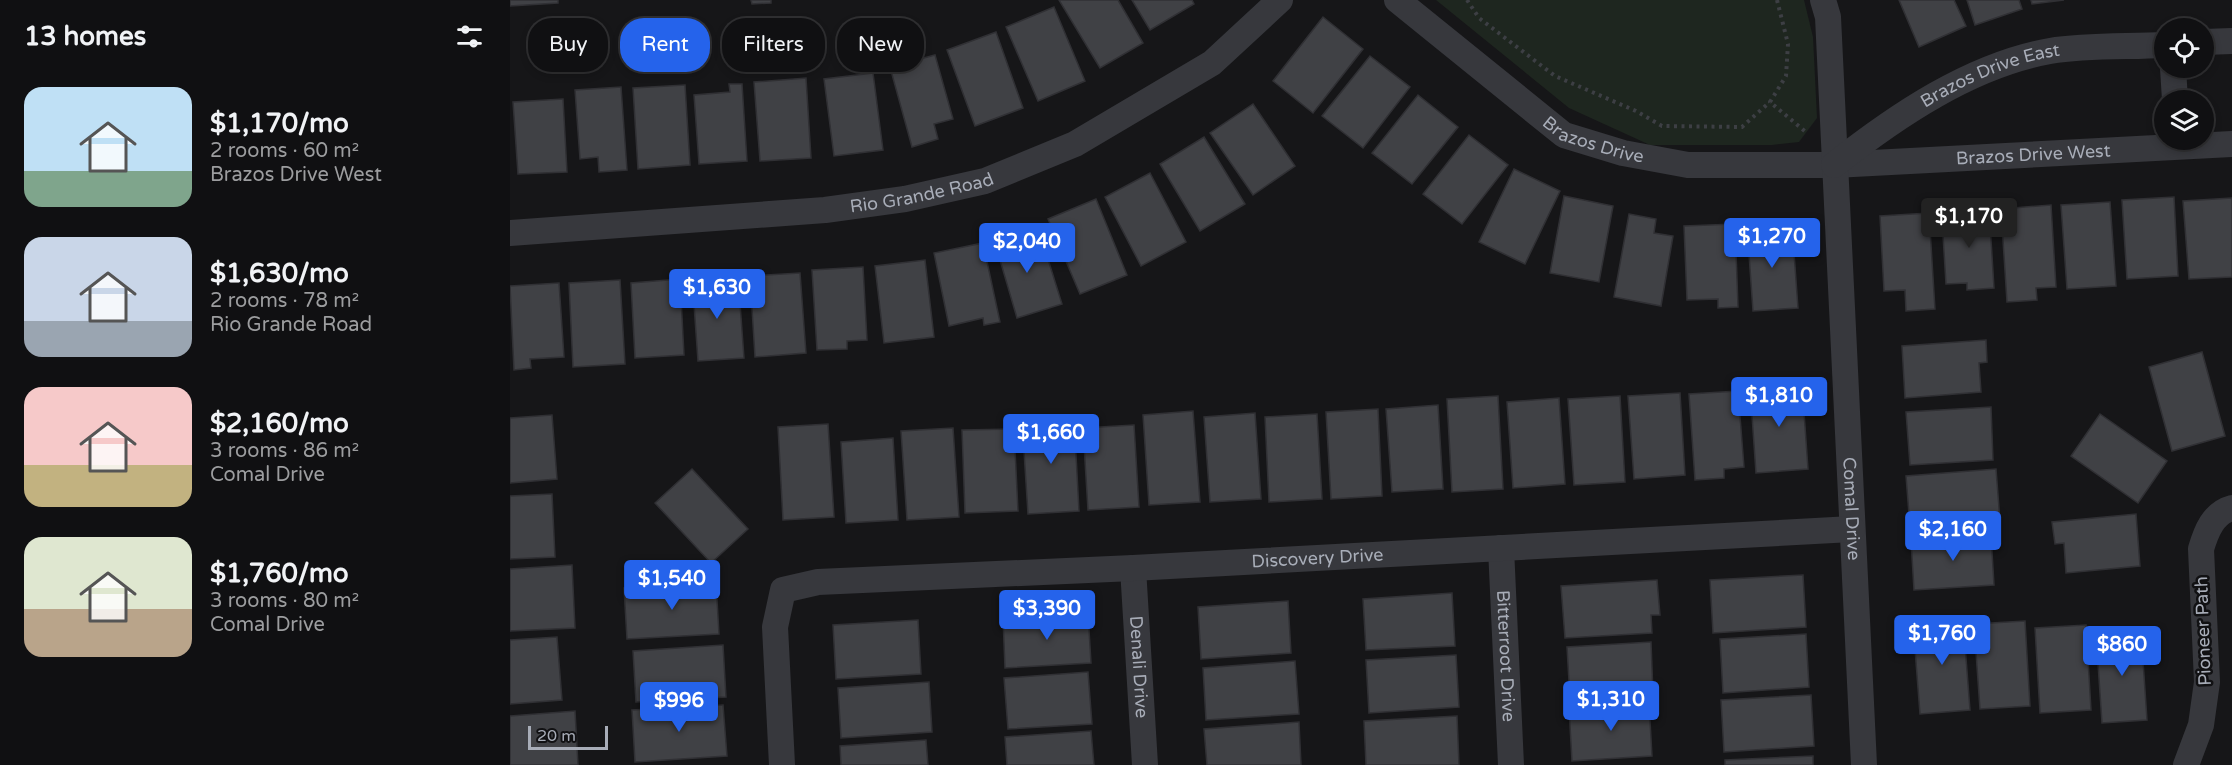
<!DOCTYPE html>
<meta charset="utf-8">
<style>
body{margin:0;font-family:"Varela Round",sans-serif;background:#19191b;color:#f1f3f6;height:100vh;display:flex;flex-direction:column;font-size:22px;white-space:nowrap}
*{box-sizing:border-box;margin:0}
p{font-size:20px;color:#9c9d9f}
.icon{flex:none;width:33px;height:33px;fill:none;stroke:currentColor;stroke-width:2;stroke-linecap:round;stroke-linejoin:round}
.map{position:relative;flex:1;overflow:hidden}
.panel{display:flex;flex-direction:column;background:#101012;width:510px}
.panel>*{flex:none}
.hud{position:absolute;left:18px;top:18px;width:570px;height:54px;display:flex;gap:12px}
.controls{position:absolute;left:1644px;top:18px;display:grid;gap:12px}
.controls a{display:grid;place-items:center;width:60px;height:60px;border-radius:50%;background:#101012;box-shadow:0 3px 9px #0003,0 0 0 2px #303032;font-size:30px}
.scale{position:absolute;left:18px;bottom:15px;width:80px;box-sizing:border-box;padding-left:6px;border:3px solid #a8adb8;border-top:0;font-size:16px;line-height:21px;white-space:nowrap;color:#a8adb8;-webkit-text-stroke:4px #111113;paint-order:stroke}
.price{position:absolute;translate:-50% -51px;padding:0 14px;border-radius:6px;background:#2563eb;color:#fff;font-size:20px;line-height:39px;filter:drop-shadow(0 2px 3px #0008)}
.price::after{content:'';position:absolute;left:50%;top:36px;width:18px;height:14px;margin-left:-9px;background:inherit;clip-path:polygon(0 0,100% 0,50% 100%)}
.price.current{background:#222;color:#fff}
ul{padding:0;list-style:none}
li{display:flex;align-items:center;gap:18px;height:150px;padding:0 24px}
li span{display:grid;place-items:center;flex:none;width:168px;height:120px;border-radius:18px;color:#555}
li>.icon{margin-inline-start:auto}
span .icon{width:72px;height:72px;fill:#fffc;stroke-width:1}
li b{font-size:26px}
h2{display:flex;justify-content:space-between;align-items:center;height:72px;padding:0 24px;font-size:26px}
.pill{padding:0 21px;border-radius:24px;background:#101012;box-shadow:0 3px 9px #0003,0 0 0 2px #303032;font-size:21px;line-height:54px}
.pill.current{background:#2563eb;color:#fff}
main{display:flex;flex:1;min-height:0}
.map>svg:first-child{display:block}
.green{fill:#1e261f}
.building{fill:#404145;stroke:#303034;stroke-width:1.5}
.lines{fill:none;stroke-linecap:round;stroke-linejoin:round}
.path{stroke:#3d3f44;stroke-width:4;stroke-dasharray:3 4.5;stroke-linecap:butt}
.street{stroke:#37383d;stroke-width:26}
.labels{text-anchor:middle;stroke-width:5;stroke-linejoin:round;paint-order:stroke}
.street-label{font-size:18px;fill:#a8adb8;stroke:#111113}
</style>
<main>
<section class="panel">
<h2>13 homes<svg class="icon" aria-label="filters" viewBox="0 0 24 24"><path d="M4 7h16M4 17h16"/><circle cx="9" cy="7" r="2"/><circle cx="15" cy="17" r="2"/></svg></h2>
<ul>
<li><span style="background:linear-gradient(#bfe0f5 70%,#7fa58c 0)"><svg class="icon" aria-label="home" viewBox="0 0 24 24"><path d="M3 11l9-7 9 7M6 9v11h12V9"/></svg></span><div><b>$1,170/mo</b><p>2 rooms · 60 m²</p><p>Brazos Drive West</p></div></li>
<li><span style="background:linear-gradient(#c9d6e8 70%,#9aa5b1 0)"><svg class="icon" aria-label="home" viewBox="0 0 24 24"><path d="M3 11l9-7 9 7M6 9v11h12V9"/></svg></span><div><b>$1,630/mo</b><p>2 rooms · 78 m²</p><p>Rio Grande Road</p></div></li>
<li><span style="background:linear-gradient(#f6c9c9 65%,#c2b280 0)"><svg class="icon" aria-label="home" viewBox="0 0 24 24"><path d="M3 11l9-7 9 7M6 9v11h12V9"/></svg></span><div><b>$2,160/mo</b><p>3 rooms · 86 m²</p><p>Comal Drive</p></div></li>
<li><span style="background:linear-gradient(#dfe7d0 60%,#b9a48a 0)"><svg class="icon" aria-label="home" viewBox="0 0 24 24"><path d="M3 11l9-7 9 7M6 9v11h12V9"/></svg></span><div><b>$1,760/mo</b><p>3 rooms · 80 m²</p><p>Comal Drive</p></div></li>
</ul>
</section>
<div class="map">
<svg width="1722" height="765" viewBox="0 0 1722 765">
<rect width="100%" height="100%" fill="#161618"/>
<!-- green -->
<path class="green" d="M 926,0 L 1294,0 L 1303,37 L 1307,118 L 1289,142 L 1262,145 L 1140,145 L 1059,108 Z"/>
<!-- building -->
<g class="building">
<path d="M 0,0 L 48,0 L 48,3 L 0,6 Z"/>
<path d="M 241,0 L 261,0 L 261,3 L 242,4 Z"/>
<path d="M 549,0 L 608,0 L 633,43 L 590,68 Z"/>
<path d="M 622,0 L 682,0 L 684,4 L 640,30 Z"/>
<path d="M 1389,0 L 1444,0 L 1456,26 L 1409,47 Z"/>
<path d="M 1457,0 L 1509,0 L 1512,9 L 1465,25 Z"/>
<path d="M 1521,0 L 1554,0 L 1522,4 Z"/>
<path d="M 544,7 L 575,81 L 528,101 L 496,27 Z"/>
<path d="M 813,17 L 853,49 L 803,113 L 763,81 Z"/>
<path d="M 486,32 L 513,108 L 465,126 L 437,50 Z"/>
<path d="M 425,55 L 443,119 L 424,124 L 428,139 L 402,147 L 380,67 Z"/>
<path d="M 860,56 L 900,87 L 853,148 L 812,116 Z"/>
<path d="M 363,73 L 373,150 L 324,156 L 314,79 Z"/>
<path d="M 296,78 L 301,158 L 250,161 L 244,82 Z"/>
<path d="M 219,84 L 232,84 L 237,161 L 189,164 L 184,95 L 220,92 Z"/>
<path d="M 175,85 L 180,165 L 128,169 L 123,88 Z"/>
<path d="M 111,87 L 117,170 L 89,172 L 88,157 L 70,159 L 65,90 Z"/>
<path d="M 908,95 L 948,127 L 902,184 L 862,153 Z"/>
<path d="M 53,99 L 57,172 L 8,174 L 3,102 Z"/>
<path d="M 743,104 L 785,166 L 743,195 L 700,133 Z"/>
<path d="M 959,135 L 998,165 L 952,224 L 913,194 Z"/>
<path d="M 694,137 L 735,204 L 690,231 L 650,164 Z"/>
<path d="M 1004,169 L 1050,191 L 1015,264 L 969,242 Z"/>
<path d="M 640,173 L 676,242 L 631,266 L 595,197 Z"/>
<path d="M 1054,196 L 1103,206 L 1089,282 L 1040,273 Z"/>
<path d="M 1664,197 L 1668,276 L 1617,279 L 1612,200 Z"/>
<path d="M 1722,198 L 1722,277 L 1679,279 L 1673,201 Z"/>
<path d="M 586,199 L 617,275 L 570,294 L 538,219 Z"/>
<path d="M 1600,202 L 1606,286 L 1557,289 L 1551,205 Z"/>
<path d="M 1541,205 L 1546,287 L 1526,288 L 1527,300 L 1497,302 L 1491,209 Z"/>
<path d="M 1479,207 L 1484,288 L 1457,290 L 1457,283 L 1436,284 L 1432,219 L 1445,218 L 1445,209 Z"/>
<path d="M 1419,213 L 1425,309 L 1396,311 L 1395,290 L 1374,291 L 1370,216 Z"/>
<path d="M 1119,214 L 1146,219 L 1144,233 L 1163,236 L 1151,306 L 1104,297 Z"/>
<path d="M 1266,223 L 1267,240 L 1283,239 L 1288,308 L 1243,311 L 1237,226 Z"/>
<path d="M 1225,224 L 1228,307 L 1208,308 L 1208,299 L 1177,300 L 1174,226 Z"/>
<path d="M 508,229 L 513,245 L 532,240 L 552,304 L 507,318 L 483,236 Z"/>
<path d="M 473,243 L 490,322 L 474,325 L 473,318 L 439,326 L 424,253 Z"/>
<path d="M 415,260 L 424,337 L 374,343 L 365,266 Z"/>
<path d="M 353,267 L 357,340 L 337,341 L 337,349 L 307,350 L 302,270 Z"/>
<path d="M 290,273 L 296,353 L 245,357 L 240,276 Z"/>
<path d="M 210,275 L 211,291 L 229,290 L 234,358 L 188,361 L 182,276 Z"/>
<path d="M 170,279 L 174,355 L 125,358 L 121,283 Z"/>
<path d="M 110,280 L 115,364 L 63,367 L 59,283 Z"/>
<path d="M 49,283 L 54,357 L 20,359 L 21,368 L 4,370 L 0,286 Z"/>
<path d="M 1476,340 L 1477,362 L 1469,363 L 1471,392 L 1395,398 L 1392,346 Z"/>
<path d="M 1692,352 L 1715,436 L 1662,451 L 1639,367 Z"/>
<path d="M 1292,384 L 1298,469 L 1246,473 L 1240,387 Z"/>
<path d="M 1228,391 L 1234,467 L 1214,469 L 1214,478 L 1185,480 L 1179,394 Z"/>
<path d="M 1170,393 L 1175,475 L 1124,479 L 1118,396 Z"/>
<path d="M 988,396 L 993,489 L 942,492 L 937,399 Z"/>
<path d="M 1110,396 L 1115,482 L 1064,485 L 1058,399 Z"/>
<path d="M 1049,398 L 1055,484 L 1003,488 L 997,402 Z"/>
<path d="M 928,405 L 933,489 L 882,492 L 876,409 Z"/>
<path d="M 1481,407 L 1483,460 L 1400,465 L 1396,412 Z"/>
<path d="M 868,409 L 872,496 L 821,499 L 816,412 Z"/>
<path d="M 683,411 L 690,502 L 639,505 L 633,415 Z"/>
<path d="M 745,413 L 751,499 L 700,502 L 694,417 Z"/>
<path d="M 807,414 L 812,499 L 759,502 L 755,417 Z"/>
<path d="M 1590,414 L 1657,461 L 1628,503 L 1561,456 Z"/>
<path d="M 42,415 L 47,479 L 0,483 L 0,418 Z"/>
<path d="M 564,417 L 569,511 L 518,514 L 512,420 Z"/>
<path d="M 318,424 L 324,517 L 273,520 L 268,427 Z"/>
<path d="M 624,425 L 629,507 L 578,510 L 573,428 Z"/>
<path d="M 443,428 L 449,517 L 397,520 L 391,431 Z"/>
<path d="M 504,429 L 508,511 L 455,513 L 452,430 Z"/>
<path d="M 383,438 L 388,520 L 336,523 L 331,442 Z"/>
<path d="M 182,469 L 238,529 L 201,563 L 145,503 Z"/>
<path d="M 1486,469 L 1490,521 L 1400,527 L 1396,476 Z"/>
<path d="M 42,494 L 45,557 L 0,559 L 0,496 Z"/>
<path d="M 1626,514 L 1630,566 L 1556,573 L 1554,543 L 1545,544 L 1542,522 Z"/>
<path d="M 1481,535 L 1484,585 L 1404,590 L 1401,540 Z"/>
<path d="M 62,565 L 65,628 L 0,631 L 0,569 Z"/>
<path d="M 1293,575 L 1296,627 L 1203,633 L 1200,580 Z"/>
<path d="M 1147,580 L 1150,615 L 1141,615 L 1142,633 L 1055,638 L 1051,586 Z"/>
<path d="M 206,583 L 209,634 L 117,639 L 114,588 Z"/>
<path d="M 942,593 L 945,646 L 856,650 L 853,599 Z"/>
<path d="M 778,601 L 781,653 L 691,659 L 688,607 Z"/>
<path d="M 578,613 L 581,663 L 495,668 L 493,618 Z"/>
<path d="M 1453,619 L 1460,710 L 1410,714 L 1403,623 Z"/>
<path d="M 408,620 L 411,674 L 326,679 L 323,625 Z"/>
<path d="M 1515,621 L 1520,706 L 1470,709 L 1464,624 Z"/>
<path d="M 1576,625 L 1581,710 L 1530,713 L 1525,628 Z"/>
<path d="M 1631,631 L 1637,720 L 1592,723 L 1586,634 Z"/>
<path d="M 1296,634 L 1299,687 L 1213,693 L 1210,639 Z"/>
<path d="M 47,637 L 52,700 L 0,704 L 0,640 Z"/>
<path d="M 1141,642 L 1143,694 L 1060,699 L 1057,647 Z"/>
<path d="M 213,645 L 216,697 L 126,702 L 123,651 Z"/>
<path d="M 946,655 L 949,707 L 859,713 L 856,660 Z"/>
<path d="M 785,661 L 789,714 L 696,720 L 693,668 Z"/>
<path d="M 578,672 L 582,724 L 498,729 L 494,678 Z"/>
<path d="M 419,682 L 422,732 L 331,738 L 328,688 Z"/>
<path d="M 1301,695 L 1304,746 L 1214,752 L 1211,700 Z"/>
<path d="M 1139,703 L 1142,756 L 1062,761 L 1059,708 Z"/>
<path d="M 213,705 L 217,756 L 125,762 L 122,710 Z"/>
<path d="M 65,711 L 68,765 L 0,765 L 0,716 Z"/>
<path d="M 947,716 L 949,765 L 856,765 L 854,721 Z"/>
<path d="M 789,722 L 791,765 L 697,765 L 694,729 Z"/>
<path d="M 581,731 L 584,765 L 497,765 L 495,737 Z"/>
<path d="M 416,740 L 418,765 L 331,765 L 330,746 Z"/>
<path d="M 1303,756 L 1303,765 L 1215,765 L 1215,760 Z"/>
</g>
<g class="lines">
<!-- path -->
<g class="path">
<path d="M 957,0 L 969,18 L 1045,76 L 1126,111 L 1152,126 L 1232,127 L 1260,102"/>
<path d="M 1267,0 L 1278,44 L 1276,76 L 1260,102 L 1297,133"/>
</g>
<!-- street -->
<g class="street">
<path id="s1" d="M 887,0 L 1054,135 L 1113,153 L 1178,165 L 1324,165 L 1722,144"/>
<path id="s2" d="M 1313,0 L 1318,17 L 1354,765"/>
<path d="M 1694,42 L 1722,41"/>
<path d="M 1663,68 L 1665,100"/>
<path id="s3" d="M 1324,165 C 1386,116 1461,65 1540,51 C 1577,45 1617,47 1654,45"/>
<path id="s4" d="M 0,233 L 315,210 L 395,199 L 475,181 L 565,144 L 702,63 L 770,0"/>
<path id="s5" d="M 991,548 L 1001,765"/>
<path id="s6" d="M 623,568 L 635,765"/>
<path id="s7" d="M 272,765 L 265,627 L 273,590 L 308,582 L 623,568 L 1342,529"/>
<path d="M 1676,765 L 1691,725 L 1697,682 L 1691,549 C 1696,532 1703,513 1722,508"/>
</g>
</g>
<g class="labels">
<!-- street labels -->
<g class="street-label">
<text dy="6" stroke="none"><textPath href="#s3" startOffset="182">Brazos Drive East</textPath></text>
<text dy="6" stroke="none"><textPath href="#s1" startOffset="244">Brazos Drive</textPath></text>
<text dy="6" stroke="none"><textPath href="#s1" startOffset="688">Brazos Drive West</textPath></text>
<text dy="6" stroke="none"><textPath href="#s4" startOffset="414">Rio Grande Road</textPath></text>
<text dy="6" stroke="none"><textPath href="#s2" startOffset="510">Comal Drive</textPath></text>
<text dy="6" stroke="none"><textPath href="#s7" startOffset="712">Discovery Drive</textPath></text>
<text transform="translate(1693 631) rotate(-92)" y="6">Pioneer Path</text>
<text dy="6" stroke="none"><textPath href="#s5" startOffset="108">Bitterroot Drive</textPath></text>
<text dy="6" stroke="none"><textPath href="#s6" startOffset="99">Denali Drive</textPath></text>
</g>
</g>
</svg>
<div class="controls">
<a><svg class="icon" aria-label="locate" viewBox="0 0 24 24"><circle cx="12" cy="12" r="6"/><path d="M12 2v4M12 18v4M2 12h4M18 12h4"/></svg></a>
<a><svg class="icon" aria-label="layers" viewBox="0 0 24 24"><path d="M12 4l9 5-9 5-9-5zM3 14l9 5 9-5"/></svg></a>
</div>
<div class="scale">20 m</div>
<b class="price current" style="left:1459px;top:249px">$1,170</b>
<b class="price" style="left:1262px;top:269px">$1,270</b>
<b class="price" style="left:517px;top:274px">$2,040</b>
<b class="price" style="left:207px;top:320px">$1,630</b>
<b class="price" style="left:1269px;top:428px">$1,810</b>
<b class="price" style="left:541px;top:465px">$1,660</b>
<b class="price" style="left:1443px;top:562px">$2,160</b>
<b class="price" style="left:162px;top:611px">$1,540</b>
<b class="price" style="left:537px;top:641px">$3,390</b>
<b class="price" style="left:1432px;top:666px">$1,760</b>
<b class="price" style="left:1612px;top:677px">$860</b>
<b class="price" style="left:1101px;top:732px">$1,310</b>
<b class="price" style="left:169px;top:733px">$996</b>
<div class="hud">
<a class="pill">Buy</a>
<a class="pill current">Rent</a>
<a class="pill">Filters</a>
<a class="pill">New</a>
</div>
</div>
</main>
